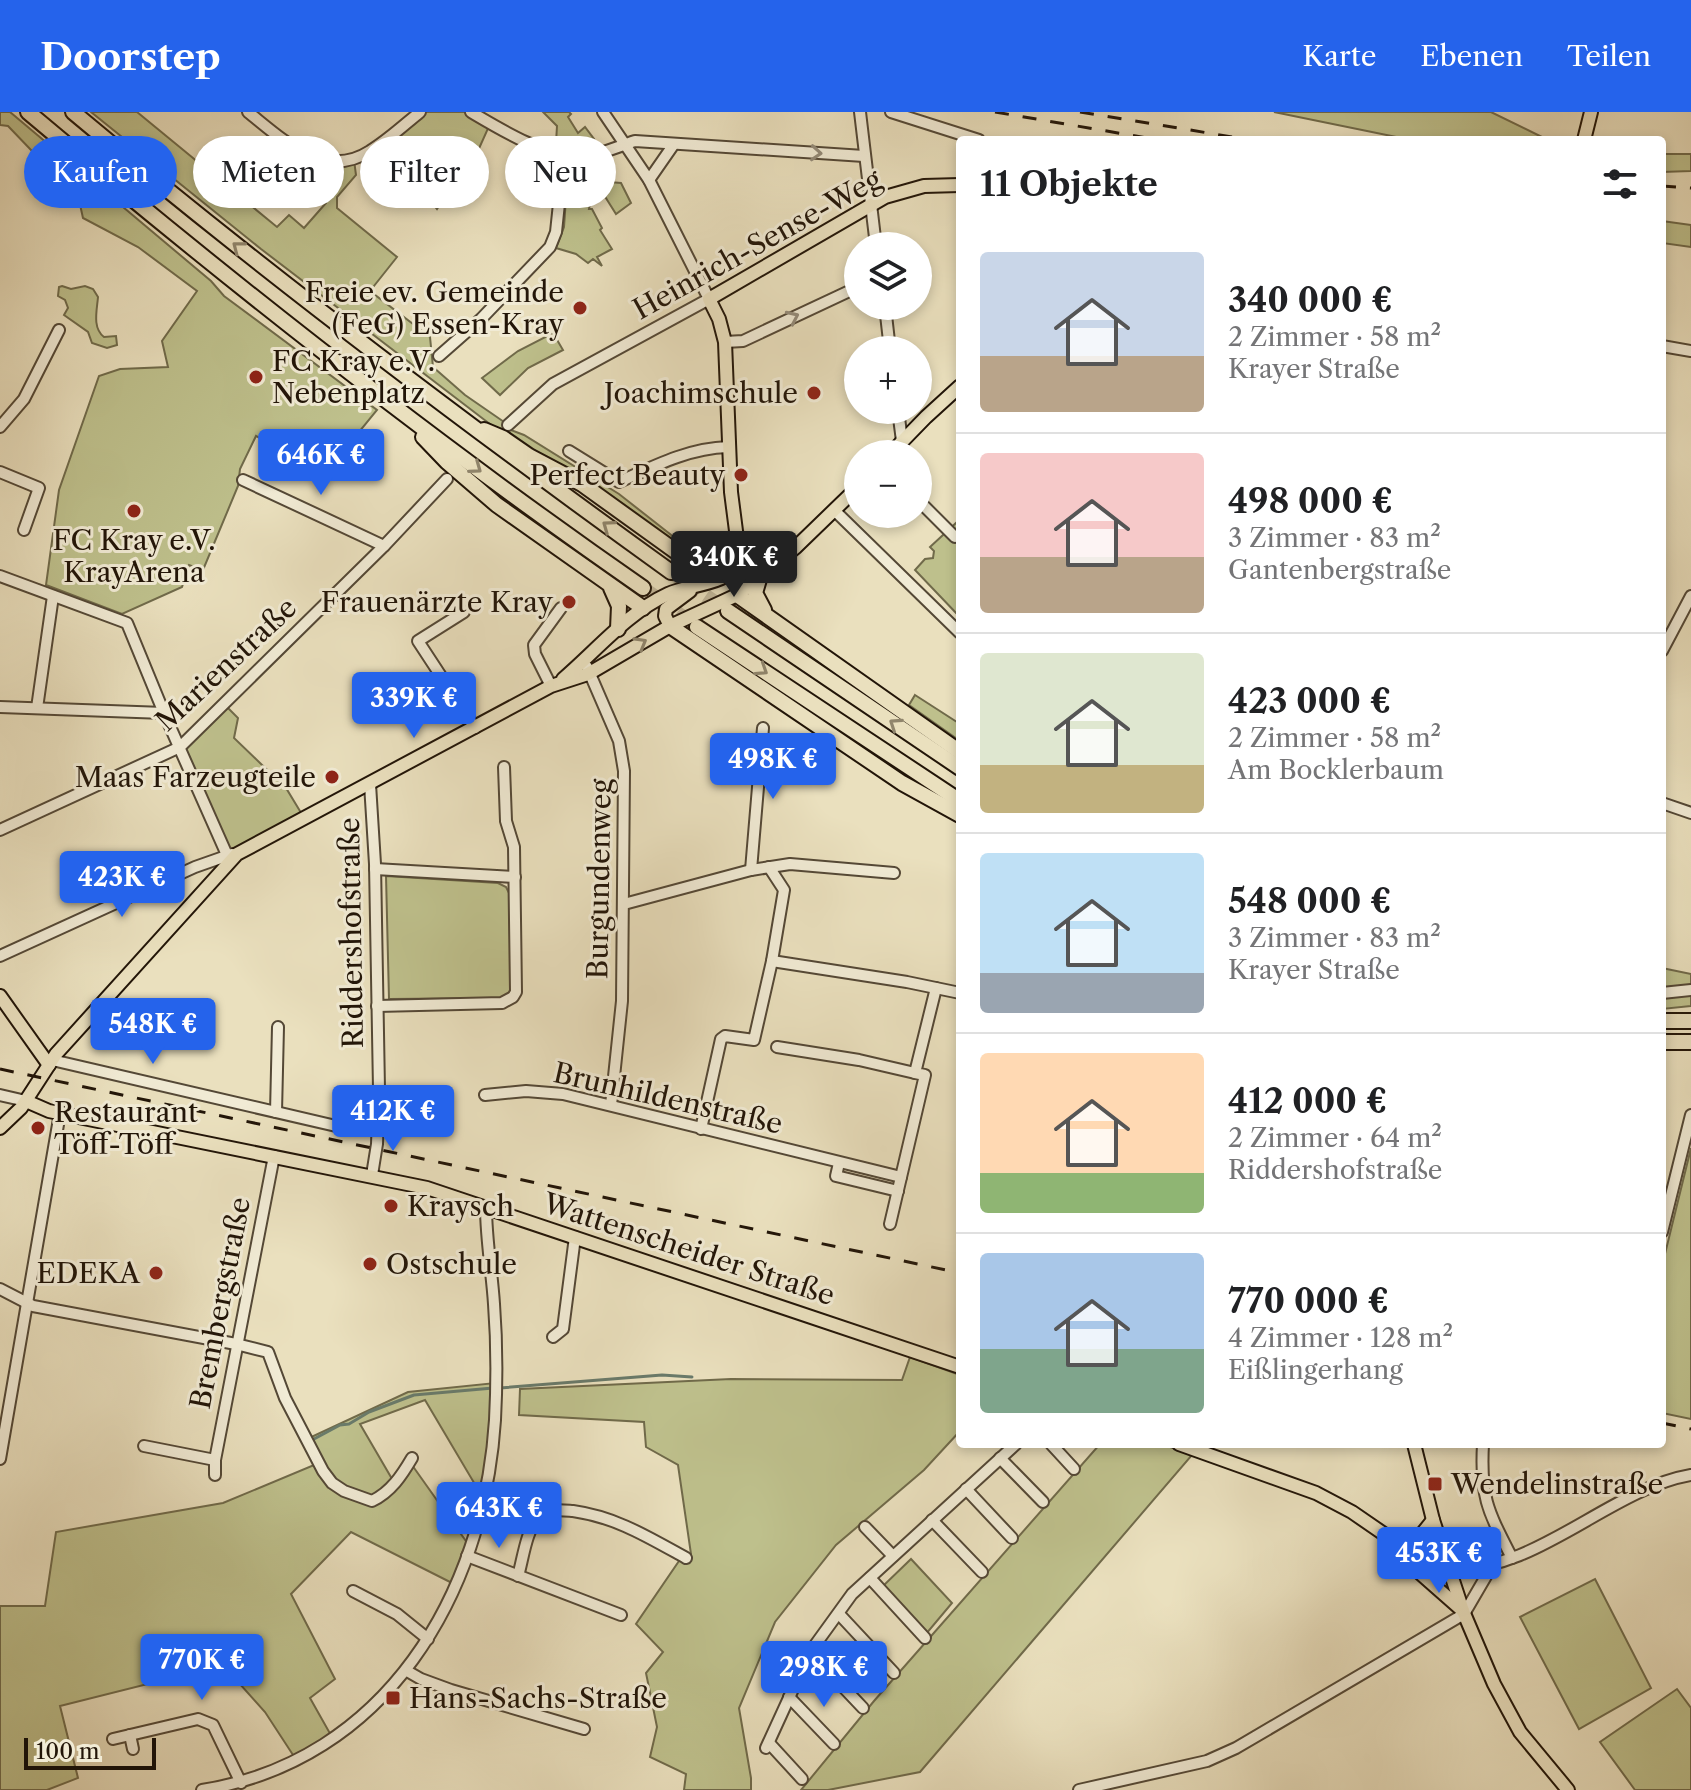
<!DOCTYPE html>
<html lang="de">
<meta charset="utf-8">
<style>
body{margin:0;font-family:"Libre Caslon Text",serif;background:#f2f2f2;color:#202124;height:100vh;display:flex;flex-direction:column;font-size:30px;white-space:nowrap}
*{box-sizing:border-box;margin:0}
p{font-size:26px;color:#757577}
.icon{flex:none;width:44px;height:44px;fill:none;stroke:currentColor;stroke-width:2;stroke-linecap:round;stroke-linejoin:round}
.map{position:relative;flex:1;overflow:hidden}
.side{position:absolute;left:956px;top:24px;width:710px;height:1312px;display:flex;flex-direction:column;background:#fff;border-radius:8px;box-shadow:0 4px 12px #0003}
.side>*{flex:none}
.banner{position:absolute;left:24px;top:24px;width:760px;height:72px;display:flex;gap:16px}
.fabs{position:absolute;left:844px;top:120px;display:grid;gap:16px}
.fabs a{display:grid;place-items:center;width:88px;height:88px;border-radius:50%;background:#fff;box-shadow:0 4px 12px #0003;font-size:40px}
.scale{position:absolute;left:24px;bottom:20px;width:132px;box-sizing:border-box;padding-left:8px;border:4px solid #221508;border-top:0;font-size:22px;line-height:28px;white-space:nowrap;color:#221508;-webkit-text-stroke:6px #f1ebd5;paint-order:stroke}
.price{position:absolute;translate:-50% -68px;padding:0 18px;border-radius:8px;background:#2563eb;color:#fff;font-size:26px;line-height:52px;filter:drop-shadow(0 2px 4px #0008)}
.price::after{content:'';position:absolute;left:50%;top:48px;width:24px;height:18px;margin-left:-12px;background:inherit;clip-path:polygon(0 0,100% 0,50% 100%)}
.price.current{background:#222;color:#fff}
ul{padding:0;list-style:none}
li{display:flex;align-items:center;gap:24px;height:200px;padding:0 24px}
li+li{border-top:2px solid #e0e0e0}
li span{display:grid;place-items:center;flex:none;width:224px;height:160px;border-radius:8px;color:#555}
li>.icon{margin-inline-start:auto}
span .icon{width:96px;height:96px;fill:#fffc;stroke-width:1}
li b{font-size:34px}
h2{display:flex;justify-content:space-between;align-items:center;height:96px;padding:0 24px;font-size:34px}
.pill{padding:0 28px;border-radius:36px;background:#fff;box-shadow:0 4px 12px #0003;font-size:28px;line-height:72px}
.pill.current{background:#2563eb;color:#fff}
header{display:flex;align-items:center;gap:48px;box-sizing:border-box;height:112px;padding:0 40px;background:#2563eb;color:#fff}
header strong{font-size:38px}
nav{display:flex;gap:44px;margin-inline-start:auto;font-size:28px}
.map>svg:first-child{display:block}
.green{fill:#bec08c;stroke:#706a4a;stroke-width:2}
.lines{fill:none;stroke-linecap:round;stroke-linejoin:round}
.stream{stroke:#697a6a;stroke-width:3}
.highway-tunnel{stroke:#c2b79a;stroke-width:14;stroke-dasharray:14 7;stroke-linecap:butt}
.minor-casing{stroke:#544836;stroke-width:14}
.major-casing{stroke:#221508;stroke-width:16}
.highway-casing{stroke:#221508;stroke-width:18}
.minor{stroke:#f1ebd5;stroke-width:10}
.major{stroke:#eae0be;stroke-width:12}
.highway{stroke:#eae0be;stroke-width:14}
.rail{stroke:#221508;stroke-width:3;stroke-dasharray:14 14;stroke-linecap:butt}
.oneway{stroke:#948b79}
.oneway2{stroke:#90856c}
.poi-dot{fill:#8f2418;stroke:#f1ebd5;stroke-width:3}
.labels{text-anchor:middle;stroke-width:6;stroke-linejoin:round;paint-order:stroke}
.street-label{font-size:28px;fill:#221508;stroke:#f1ebd5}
.poi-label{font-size:28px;fill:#221508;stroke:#f1ebd5;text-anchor:end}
</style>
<header>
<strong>Doorstep</strong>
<nav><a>Karte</a><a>Ebenen</a><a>Teilen</a></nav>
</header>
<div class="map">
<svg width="1691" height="1678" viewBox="0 0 1691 1678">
<rect width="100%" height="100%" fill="#eae0be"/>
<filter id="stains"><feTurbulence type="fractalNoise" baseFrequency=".0025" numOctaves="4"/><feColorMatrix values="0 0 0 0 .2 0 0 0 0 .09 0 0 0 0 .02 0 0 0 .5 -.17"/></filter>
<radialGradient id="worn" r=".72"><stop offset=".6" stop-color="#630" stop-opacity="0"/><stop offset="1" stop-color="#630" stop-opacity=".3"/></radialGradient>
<!-- green -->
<g class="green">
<path d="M 0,0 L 10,0 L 211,169 L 224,184 L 377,298 L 324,363 L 256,324 L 240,357 L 238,374 L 203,458 L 189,453 L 182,475 L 122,502 L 46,473 L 59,378 L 99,264 L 120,257 L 168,255 L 162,229 L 197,179 L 138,135 L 83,106 L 79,88 L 8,14 L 0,13 Z"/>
<path d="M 91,0 L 137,0 L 277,115 L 289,103 L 304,116 L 326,91 L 316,66 L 331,50 L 354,48 L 356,63 L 337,85 L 337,96 L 397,145 L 370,179 L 430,225 L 433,255 L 465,283 L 507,312 L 508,317 L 524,323 L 619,382 L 698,444 L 697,446 L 499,319 L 261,137 Z"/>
<path d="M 421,0 L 470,0 L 490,12 L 477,41 L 443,30 L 427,34 L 430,43 L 437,45 L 449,41 L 471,46 L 437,97 L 384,30 Z"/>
<path d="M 543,0 L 569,0 L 571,2 L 568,5 L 578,21 L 585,15 L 594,27 L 576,36 L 556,31 L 557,14 Z"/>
<path d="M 1274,0 L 1491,0 L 1548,28 L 1411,28 Z"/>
<path d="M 1662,42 L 1691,42 L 1691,59 L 1662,60 Z"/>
<path d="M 589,68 L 608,68 L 607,74 L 609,70 L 621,71 L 631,91 L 616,102 L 604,83 L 579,82 L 580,69 L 588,70 Z"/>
<path d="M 566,86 L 590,92 L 589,97 L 592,97 L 602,116 L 600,118 L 612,137 L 597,145 L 602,154 L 593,147 L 588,151 L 576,142 L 556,136 L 564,115 Z"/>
<path d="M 1662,109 L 1691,113 L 1691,135 L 1662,131 Z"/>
<path d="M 62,174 L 71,177 L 85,174 L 93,177 L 98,185 C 97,198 92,216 104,225 L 116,224 L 117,233 L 107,236 L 92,231 L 88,220 L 64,203 L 68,196 L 65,188 L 58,184 L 59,175 Z"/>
<path d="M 553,221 L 563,238 L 528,256 L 500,283 L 482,266 L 518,239 Z"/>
<path d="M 956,411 L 960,415 L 958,503 L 915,458 L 925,447 L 933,446 L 934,439 L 930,435 Z"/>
<path d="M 915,583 L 960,612 L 960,629 L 909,593 Z"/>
<path d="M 225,593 L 238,606 L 234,626 L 286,676 L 303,704 L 227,742 L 181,636 Z"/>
<path d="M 386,764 L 498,771 L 506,775 L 509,781 L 511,876 L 508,883 L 501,886 L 389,887 Z"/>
<path d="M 1662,856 L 1691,862 L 1691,894 L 1662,897 Z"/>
<path d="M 1691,1036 L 1691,1307 L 1662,1301 L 1662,1154 Z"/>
<path d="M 910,1245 L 960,1263 L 960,1319 L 924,1358 L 836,1433 L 775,1510 L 739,1596 L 751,1666 L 751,1678 L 684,1678 L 686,1662 L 650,1645 L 657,1615 L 646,1561 L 663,1540 L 636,1512 L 679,1449 L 691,1442 L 678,1353 L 646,1335 L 644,1310 L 519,1303 L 520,1277 L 731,1267 L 902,1268 Z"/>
<path d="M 495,1271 L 483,1386 L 425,1288 L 360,1312 L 395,1372 L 412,1353 L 468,1432 L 454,1472 L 351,1420 L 291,1482 L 335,1567 L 310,1586 L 332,1625 L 295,1646 L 265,1600 L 223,1553 L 60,1594 L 78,1666 L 47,1678 L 0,1678 L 0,1494 L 45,1494 L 56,1420 L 223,1391 L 319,1351 L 307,1327 L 408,1280 Z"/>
<path d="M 1100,1332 L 1162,1332 L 1192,1343 L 920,1660 L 828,1678 L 801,1678 L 874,1589 Z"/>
<path d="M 911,1447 L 952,1491 L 926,1522 L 882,1475 Z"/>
<path d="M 1595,1467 L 1651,1576 L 1579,1617 L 1520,1505 Z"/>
<path d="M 1677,1577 L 1691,1596 L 1691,1678 L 1635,1678 L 1600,1630 Z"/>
</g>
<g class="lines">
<!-- stream -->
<g class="stream">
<path d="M 500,1276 L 662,1263 L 692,1265"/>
<path d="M 314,1327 L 340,1313 L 349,1312 L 369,1300 L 414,1283 L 493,1276"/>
</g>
<!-- highway-tunnel -->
<g class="highway-tunnel">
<path d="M 671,460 L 728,499"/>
<path d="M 643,476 L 697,515"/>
</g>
<!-- minor casing -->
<g class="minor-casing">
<g id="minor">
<path d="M 248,0 C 282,27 324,69 370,39 C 388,28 404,13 420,0"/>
<path d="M 471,0 C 498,16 549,47 581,45 C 601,43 616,35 635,29 L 864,44"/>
<path d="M 860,0 L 876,134"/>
<path d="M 891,0 L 979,28"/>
<path d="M 649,68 L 674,32"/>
<path d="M 885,194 L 890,238"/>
<path d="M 725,230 L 743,229 L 858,175"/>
<path d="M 1662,234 L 1691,239"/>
<path d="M 439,244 L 481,207 L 550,135 L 556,120 L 564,44"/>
<path d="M 898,298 L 902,329"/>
<path d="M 508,313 L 553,272 L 709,187 L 649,68 L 603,0"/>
<path d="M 0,315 L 24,287 L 59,218"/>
<path d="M 569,339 L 619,370 C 654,354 689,336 728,335"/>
<path d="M 0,360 L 39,376 L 24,418"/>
<path d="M 243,368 L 384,434"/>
<path d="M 918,388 L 955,425"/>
<path d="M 835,399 L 960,521"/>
<path d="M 0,464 L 127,511 L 164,601 L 227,743"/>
<path d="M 464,500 L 418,529 L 475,616"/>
<path d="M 1662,539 L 1691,484"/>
<path d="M 587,555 L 619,629 L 624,659 L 622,889 L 611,993"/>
<path d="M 551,574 L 535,542 L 534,533 L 561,496"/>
<path d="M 0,595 L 164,601"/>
<path d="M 37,596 L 53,484"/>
<path d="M 370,672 L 375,752 L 379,977 L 377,1032 L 372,1063"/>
<path d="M 1662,691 L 1691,701"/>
<path d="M 0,718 L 180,635 L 384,434 L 447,367"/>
<path d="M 375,757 L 515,765"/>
<path d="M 751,758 L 763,616"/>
<path d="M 624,792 L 751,758 L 790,752 L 894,761"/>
<path d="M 0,844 L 195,755 L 232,742"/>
<path d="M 772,849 L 907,870 L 960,881"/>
<path d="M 1662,881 L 1691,878"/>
<path d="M 377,894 L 502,891 L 513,885 L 516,880 L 514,735 L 506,709 L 504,655"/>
<path d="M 777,935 L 859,948 L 915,961"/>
<path d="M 52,948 L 336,1014 L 378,1016"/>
<path d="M 0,983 L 26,989"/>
<path d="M 485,983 L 526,979 L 563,982 L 901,1065"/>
<path d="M 276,1000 L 278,915"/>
<path d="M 701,1017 L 721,927 L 725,924 L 754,928 L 772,849 L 784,778 L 769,755"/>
<path d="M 839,1051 L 836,1064 L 898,1079"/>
<path d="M 890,1112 L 925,963 L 915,961 L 936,876"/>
<path d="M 1662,1120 L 1691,1003"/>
<path d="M 0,1177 L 33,1194 L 236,1232 L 268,1240 L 285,1286 L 323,1359 L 332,1371 L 344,1379 L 372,1389 C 391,1380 402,1363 412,1346"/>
<path d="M 553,1225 L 563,1217 L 575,1125"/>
<path d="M 1051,1332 L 1074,1357"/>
<path d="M 1483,1332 C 1480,1386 1488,1399 1512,1446"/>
<path d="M 144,1334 L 215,1348"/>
<path d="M 1000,1346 L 1043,1390"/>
<path d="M 0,1347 L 60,1001"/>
<path d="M 215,1363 L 215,1348 L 274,1044"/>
<path d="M 966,1377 L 1012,1426"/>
<path d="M 932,1408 L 982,1460"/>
<path d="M 865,1415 L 893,1444"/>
<path d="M 467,1444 L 621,1503"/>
<path d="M 1449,1456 C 1534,1463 1609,1377 1691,1363"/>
<path d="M 518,1464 C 523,1447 526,1419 538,1406 C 548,1396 560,1398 573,1399 C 616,1405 648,1425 686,1446"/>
<path d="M 870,1466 L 925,1526"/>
<path d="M 353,1479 L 397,1502 L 428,1527"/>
<path d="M 839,1502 L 894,1561"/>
<path d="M 810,1540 L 863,1596"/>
<path d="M 407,1559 L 421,1567 L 451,1578 L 584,1617"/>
<path d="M 789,1585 L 834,1632"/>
<path d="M 130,1623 L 133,1637"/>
<path d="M 113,1627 L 198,1607 L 213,1613 L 241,1671"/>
<path d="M 769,1631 L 802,1667"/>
<path d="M 766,1636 L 810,1540 L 852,1482 L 1016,1332"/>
<path d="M 202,1678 C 385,1649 484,1483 495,1308 C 497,1270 497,1231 494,1192 C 492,1160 486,1128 486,1095"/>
<path d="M 1079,1678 L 1207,1649 L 1236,1636 L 1464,1502 L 1492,1454"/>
</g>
</g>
<!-- major casing -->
<g class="major-casing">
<g id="major">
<path d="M 1584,28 L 1591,0"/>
<path d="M 890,342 L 926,305 L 960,274"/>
<path d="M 739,425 C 747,440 760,452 778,449"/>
<path d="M 670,514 L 665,504 L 666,497 L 690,479"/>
<path d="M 563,567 C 597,538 627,501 668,482 C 690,472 728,473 740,450 L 731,380 L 725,230 L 719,207 L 709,187 L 885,85 L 924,74 L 960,73"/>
<path d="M 0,884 L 49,953"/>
<path d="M 26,989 L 49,999 L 427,1076 L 960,1255"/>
<path d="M 0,1016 L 21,996 L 56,942 L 237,742 L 551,574 L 588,562 L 670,514 L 737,483 L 796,435 L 858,375"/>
<path d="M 1179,1332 L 1316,1381 L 1352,1400 L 1397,1431 L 1424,1446 L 1449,1456"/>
<path d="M 1414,1332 L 1433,1408 L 1463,1499 L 1494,1572 L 1520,1620 L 1568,1678"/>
<path d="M 1389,1430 L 1404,1447 L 1463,1499"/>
<path d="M 1397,1431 L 1421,1423 L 1433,1408"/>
</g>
</g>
<!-- highway casing -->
<g class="highway-casing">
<g id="highway">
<path d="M 28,0 C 226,167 430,328 643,476"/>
<path d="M 73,0 C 266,162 467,313 671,460"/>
<path d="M 484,318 L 503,326 L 529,344 L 582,372 L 714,467"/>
<path d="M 423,325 L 447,350 L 497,393 L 643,496"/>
<path d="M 693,449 C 711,453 727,455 739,439"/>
<path d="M 760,464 L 755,481 L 764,498"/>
<path d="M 611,476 L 619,494 L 618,517"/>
<path d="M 737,483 L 960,640"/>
<path d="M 728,499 L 960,656"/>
<path d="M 670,514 L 902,671 L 960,703"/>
<path d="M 697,515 L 960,689"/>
<path d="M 1662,909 L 1691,909"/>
<path d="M 1662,930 L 1691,930"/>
</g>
</g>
<!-- minor -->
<use href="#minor" class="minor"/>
<!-- major -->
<use href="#major" class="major"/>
<!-- highway -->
<use href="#highway" class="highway"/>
<!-- rail -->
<g class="rail">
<path d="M 995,0 L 1159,28"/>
<path d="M 1080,0 L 1251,28"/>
<path d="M 1662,74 L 1691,76"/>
<path d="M 0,957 L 960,1161"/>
<path d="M 1662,1311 L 1691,1317"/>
</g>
</g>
<!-- one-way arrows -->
<defs><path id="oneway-chevron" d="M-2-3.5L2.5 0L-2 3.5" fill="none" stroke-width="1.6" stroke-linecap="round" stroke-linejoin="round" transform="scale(2)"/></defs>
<g class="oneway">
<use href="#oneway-chevron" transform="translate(816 41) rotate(4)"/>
<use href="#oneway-chevron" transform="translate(793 205) rotate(-25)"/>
</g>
<g class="oneway2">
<use href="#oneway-chevron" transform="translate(238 135) rotate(-142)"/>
<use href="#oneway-chevron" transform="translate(476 356) rotate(36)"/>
<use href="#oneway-chevron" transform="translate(608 414) rotate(-144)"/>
<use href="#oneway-chevron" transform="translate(641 531) rotate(-30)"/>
<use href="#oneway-chevron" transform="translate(762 558) rotate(33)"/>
<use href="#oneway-chevron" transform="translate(895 612) rotate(-146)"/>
</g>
<!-- markers -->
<g class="poi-dot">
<circle cx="580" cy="196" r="8"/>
<circle cx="256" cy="265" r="8"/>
<circle cx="814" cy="281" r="8"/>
<circle cx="741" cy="363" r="8"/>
<circle cx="134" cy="399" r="8"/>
<circle cx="569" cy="490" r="8"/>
<circle cx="332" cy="665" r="8"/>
<circle cx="38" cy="1016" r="8"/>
<circle cx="391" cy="1094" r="8"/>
<circle cx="370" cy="1152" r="8"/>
<circle cx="156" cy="1161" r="8"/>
<rect x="1427" y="1364" width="16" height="16" rx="4"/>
<rect x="385" y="1578" width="16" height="16" rx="4"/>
</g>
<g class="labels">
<!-- street labels -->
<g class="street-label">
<text transform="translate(757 132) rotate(-29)" y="10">Heinrich-Sense-Weg</text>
<text transform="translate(226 552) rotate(-43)" y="10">Marienstraße</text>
<text transform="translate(599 767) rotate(-89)" y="10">Burgundenweg</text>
<text transform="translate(351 821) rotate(-91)" y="10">Riddershofstraße</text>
<text transform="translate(668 986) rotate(13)" y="10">Brunhildenstraße</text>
<text transform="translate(689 1137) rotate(18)" y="10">Wattenscheider Straße</text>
<text transform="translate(220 1191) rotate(-79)" y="10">Brembergstraße</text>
</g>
<!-- poi labels -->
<g class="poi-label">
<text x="564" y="190">Freie ev. Gemeinde<tspan x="564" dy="32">(FeG) Essen-Kray</tspan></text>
<text x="272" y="259" text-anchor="start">FC Kray e.V.<tspan x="272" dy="32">Nebenplatz</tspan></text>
<text x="798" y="291">Joachimschule</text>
<text x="725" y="373">Perfect Beauty</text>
<text x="134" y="438" text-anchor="middle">FC Kray e.V.<tspan x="134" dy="32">KrayArena</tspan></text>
<text x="553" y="500">Frauenärzte Kray</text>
<text x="316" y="675">Maas Farzeugteile</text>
<text x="54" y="1010" text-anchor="start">Restaurant<tspan x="54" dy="32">Töff-Töff</tspan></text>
<text x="407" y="1104" text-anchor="start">Kraysch</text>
<text x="386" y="1162" text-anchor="start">Ostschule</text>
<text x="140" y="1171">EDEKA</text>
<text x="1451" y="1382" text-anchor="start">Wendelinstraße</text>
<text x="409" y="1596" text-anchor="start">Hans-Sachs-Straße</text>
</g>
</g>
<rect width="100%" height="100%" filter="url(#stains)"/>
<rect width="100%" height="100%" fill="url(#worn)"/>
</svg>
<div class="fabs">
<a><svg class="icon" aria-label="layers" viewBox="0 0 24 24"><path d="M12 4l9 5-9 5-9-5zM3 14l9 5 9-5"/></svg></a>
<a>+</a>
<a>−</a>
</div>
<div class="scale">100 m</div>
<b class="price" style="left:321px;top:385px">646K €</b>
<b class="price current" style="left:734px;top:487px">340K €</b>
<b class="price" style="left:414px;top:628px">339K €</b>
<b class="price" style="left:773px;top:689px">498K €</b>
<b class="price" style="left:122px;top:807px">423K €</b>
<b class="price" style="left:153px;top:954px">548K €</b>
<b class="price" style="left:393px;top:1041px">412K €</b>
<b class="price" style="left:499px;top:1438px">643K €</b>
<b class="price" style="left:1439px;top:1483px">453K €</b>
<b class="price" style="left:202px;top:1590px">770K €</b>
<b class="price" style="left:824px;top:1597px">298K €</b>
<div class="banner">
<a class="pill current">Kaufen</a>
<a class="pill">Mieten</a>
<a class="pill">Filter</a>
<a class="pill">Neu</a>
</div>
<section class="side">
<h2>11 Objekte<svg class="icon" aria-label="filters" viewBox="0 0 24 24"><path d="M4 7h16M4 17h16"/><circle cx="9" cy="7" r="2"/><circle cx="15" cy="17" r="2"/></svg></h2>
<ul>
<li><span style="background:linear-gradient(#c9d6e8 65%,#b9a48a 0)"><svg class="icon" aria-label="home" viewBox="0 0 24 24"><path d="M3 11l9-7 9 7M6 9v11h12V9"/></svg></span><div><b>340 000 €</b><p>2 Zimmer · 58 m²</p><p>Krayer Straße</p></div></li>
<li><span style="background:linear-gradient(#f6c9c9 65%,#b9a48a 0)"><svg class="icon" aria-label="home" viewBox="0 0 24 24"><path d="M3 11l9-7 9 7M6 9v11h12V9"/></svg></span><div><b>498 000 €</b><p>3 Zimmer · 83 m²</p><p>Gantenbergstraße</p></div></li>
<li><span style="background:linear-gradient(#dfe7d0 70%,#c2b280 0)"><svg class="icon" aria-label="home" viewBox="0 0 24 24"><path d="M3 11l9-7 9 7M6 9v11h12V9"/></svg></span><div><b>423 000 €</b><p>2 Zimmer · 58 m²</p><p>Am Bocklerbaum</p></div></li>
<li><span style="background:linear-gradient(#bfe0f5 75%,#9aa5b1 0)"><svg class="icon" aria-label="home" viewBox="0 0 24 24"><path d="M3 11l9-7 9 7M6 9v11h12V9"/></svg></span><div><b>548 000 €</b><p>3 Zimmer · 83 m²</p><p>Krayer Straße</p></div></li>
<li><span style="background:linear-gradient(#ffd9b3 75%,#8fb573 0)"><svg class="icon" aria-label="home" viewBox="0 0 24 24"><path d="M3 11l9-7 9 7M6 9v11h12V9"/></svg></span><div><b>412 000 €</b><p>2 Zimmer · 64 m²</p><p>Riddershofstraße</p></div></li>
<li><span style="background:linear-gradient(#a9c7e8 60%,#7fa58c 0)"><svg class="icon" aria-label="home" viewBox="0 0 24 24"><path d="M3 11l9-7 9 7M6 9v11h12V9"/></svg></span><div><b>770 000 €</b><p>4 Zimmer · 128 m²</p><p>Eißlingerhang</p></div></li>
</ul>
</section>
</div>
